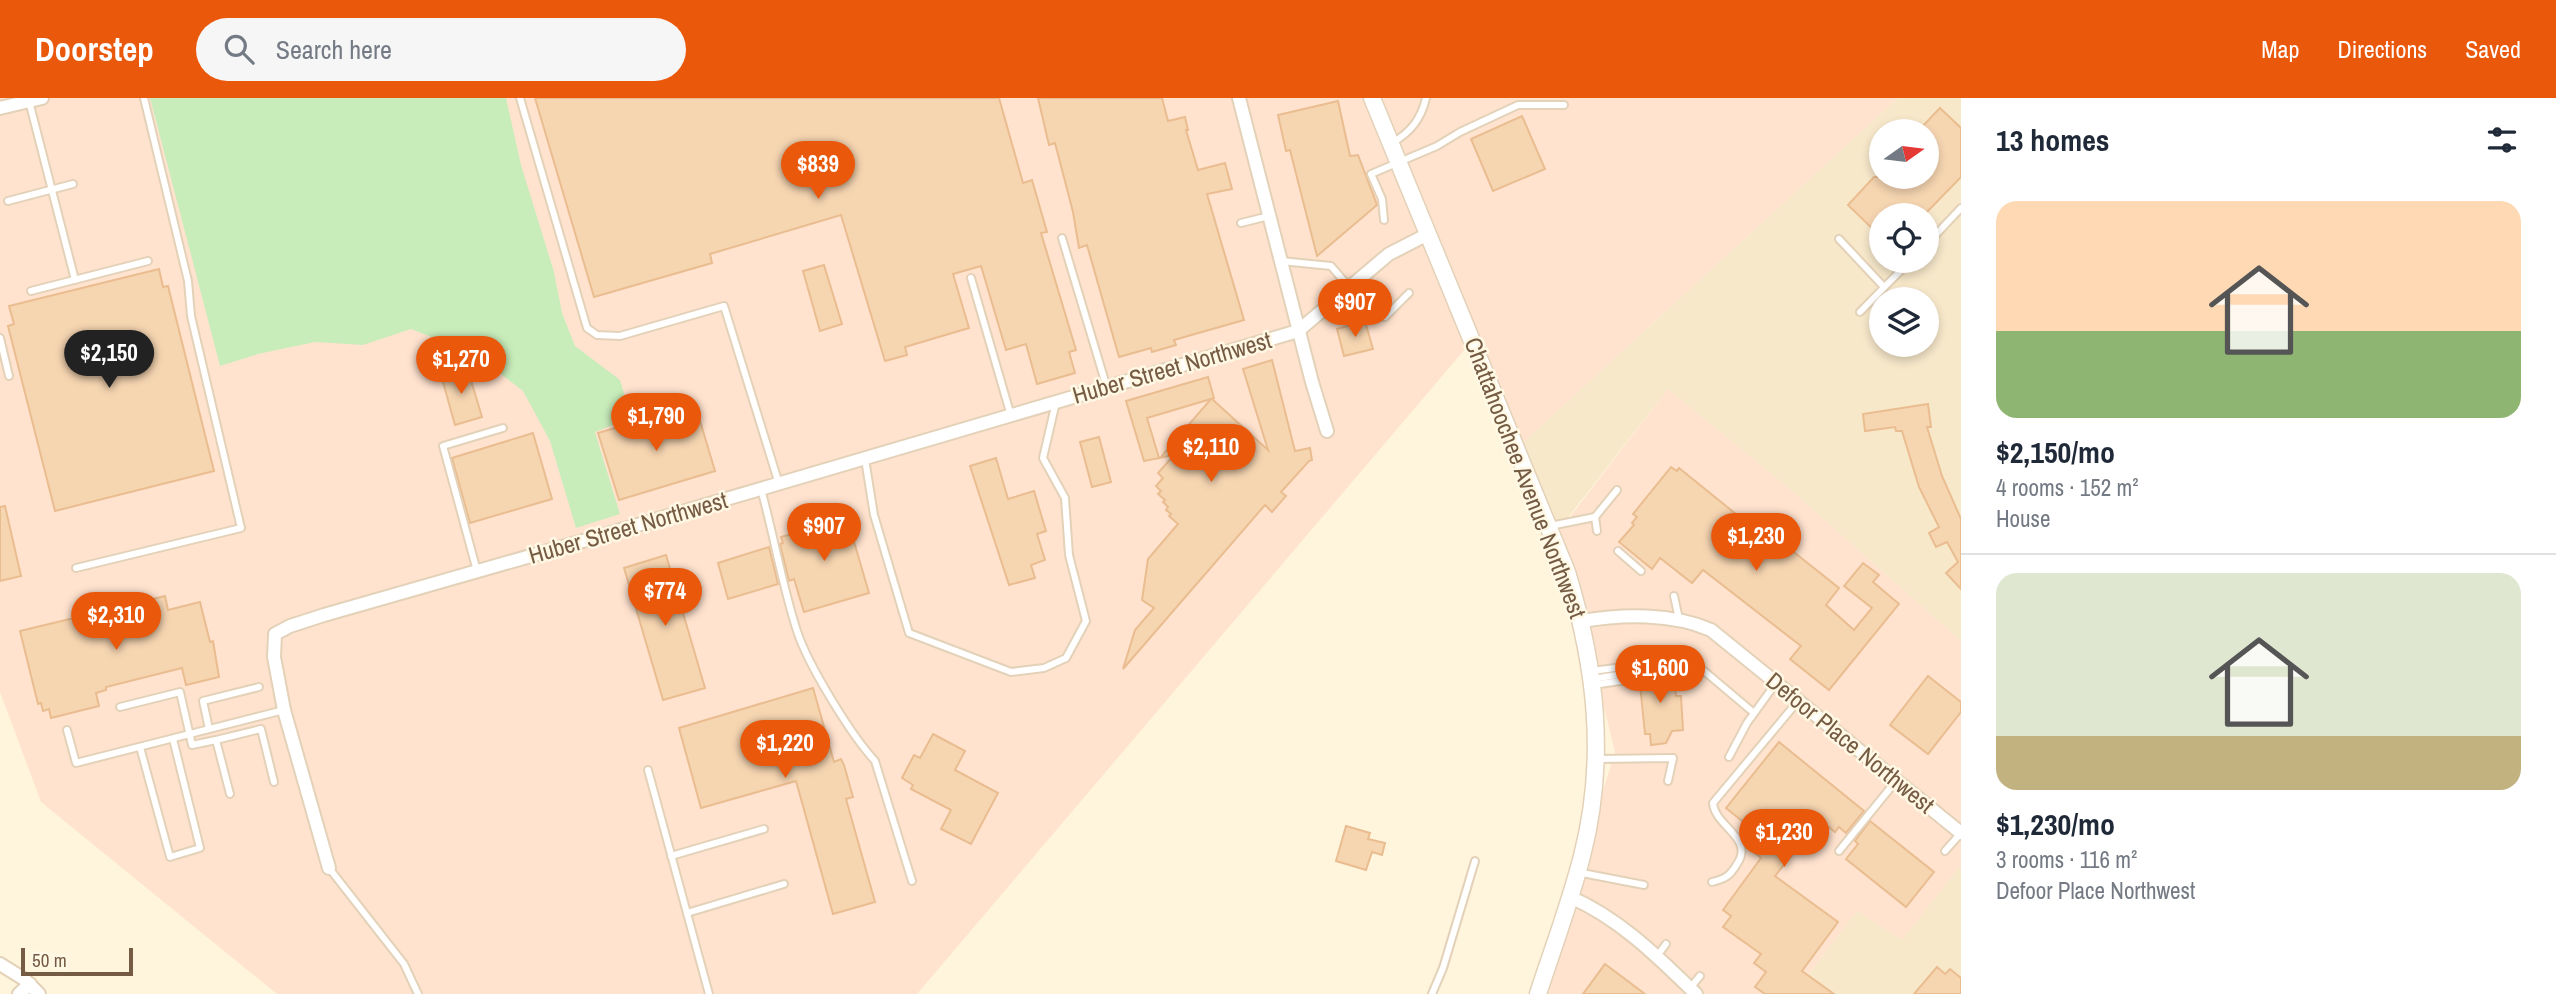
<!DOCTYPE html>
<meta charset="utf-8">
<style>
body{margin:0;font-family:"Archivo Narrow",sans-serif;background:#f6f6f7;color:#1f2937;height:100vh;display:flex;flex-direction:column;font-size:26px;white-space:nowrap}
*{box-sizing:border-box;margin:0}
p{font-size:23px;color:#747a83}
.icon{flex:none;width:38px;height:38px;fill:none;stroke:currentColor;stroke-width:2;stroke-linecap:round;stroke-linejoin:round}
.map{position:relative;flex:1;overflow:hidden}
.drawer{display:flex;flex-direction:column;background:#fff;width:595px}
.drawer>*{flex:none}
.needle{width:46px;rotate:76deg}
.tools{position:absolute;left:1869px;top:21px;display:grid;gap:14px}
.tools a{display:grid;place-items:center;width:70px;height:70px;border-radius:50%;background:#fff;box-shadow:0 4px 10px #0003;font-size:35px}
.scale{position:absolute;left:21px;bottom:18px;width:112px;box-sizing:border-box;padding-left:7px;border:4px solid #755b43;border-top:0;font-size:19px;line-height:24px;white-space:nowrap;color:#755b43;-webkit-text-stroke:5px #fff8e4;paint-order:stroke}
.price{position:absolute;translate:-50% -60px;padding:0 16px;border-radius:24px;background:#ea580c;color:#fff;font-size:23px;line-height:46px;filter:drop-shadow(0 2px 4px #0008)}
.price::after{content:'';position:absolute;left:50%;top:42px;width:21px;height:16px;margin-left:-10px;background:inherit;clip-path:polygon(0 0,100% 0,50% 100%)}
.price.on{background:#222;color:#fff}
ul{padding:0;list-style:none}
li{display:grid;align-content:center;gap:14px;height:371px;padding:0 35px}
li+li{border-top:2px solid #e0e1e3}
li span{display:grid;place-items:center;height:217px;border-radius:21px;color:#555}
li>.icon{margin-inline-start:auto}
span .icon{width:126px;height:126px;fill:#fffc;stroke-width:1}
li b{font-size:30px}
h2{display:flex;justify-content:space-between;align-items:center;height:84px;padding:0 35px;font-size:30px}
header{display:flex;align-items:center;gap:42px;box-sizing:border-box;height:98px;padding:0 35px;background:#ea580c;color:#fff}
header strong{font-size:33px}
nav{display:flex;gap:38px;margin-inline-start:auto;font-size:24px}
.search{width:490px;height:63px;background:#f6f6f7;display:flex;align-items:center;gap:18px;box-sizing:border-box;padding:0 24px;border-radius:38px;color:#747a83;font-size:26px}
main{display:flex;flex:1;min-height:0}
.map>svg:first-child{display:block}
.residential{fill:#f7e8ca;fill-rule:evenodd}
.commercial{fill:#ffe3cf}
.green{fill:#c8ecba}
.building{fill:#f6d5b1;stroke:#eabd90;stroke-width:2}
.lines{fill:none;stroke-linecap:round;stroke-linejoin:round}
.service-casing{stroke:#e3d1b8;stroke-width:10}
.minor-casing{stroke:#e3d1b8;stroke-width:16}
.tertiary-casing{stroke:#e3d1b8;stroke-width:19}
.service{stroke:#fff;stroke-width:6}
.minor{stroke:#fff;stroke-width:12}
.tertiary{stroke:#fff;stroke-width:16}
.labels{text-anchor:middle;stroke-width:5;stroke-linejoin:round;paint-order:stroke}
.street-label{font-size:24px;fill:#755b43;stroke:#fff8e4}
</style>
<header>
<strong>Doorstep</strong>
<div class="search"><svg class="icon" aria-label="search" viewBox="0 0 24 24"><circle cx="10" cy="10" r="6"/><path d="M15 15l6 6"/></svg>Search here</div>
<nav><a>Map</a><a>Directions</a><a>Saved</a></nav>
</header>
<main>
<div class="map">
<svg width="1961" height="896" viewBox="0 0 1961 896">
<rect width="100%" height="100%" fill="#fef5dc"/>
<!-- residential -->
<g class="residential">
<path d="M 1898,0 L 1961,0 L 1961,543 L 1791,392 L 1668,291 L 1552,440 L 1516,351 ZM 1881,33 L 1927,33 L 1927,79 L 1881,79 ZM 1881,117 L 1927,117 L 1927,163 L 1881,163 ZM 1881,201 L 1927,201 L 1927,247 L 1881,247 Z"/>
<path d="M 1961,767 L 1961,896 L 1794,896 L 1857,813 L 1902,841 Z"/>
</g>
<!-- commercial -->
<g class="commercial">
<path d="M 0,0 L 1898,0 L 1516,351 L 1471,244 L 917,896 L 277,896 L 41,704 L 0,594 Z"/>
<path d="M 1668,291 L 1791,392 L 1961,543 L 1961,767 L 1902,842 L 1857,813 L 1794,896 L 1540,896 L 1615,654 L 1575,493 L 1553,441 Z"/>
</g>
<!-- green -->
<path class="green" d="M 150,0 L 506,0 L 521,67 L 554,174 L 562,215 L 575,248 L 620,282 L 631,320 L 595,334 L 620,416 L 576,430 L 550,343 L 523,293 L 475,256 L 411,231 L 363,247 L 315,244 L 258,256 L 220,268 Z"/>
<!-- building -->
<g class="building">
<path d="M 535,0 L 999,0 L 1023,85 L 1032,82 L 1047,134 L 1041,135 L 1076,252 L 1069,254 L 1075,275 L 1037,286 L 1026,246 L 1006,252 L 981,168 L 953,176 L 969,230 L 905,249 L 907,257 L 885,263 L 841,117 L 710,156 L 712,165 L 594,199 Z"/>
<path d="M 1038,0 L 1162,0 L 1168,23 L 1185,19 L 1188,32 L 1186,32 L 1198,72 L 1225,65 L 1232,91 L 1207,96 L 1244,222 L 1174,242 L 1176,247 L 1152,254 L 1151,250 L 1119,259 L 1087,147 L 1079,150 L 1073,114 L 1055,45 L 1049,47 Z"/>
<path d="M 1338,3 L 1350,58 L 1358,57 L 1377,107 L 1317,158 L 1290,52 L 1286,53 L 1278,17 Z"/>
<path d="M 1940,10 L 1961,30 L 1961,79 L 1924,117 L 1881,117 L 1881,139 L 1848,107 L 1874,79 L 1927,79 L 1927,33 L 1918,33 Z"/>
<path d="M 1522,18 L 1545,71 L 1493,93 L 1471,41 Z"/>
<path d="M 824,167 L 842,226 L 820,233 L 803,173 Z"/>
<path d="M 159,171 L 163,189 L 168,188 L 214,373 L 55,413 L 8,228 L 14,226 L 9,208 Z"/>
<path d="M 1365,223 L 1373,251 L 1344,258 L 1337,231 Z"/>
<path d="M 1272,262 L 1295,353 L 1310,350 L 1312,362 L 1309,363 L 1281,394 L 1286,398 L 1272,414 L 1265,407 L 1123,571 L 1135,532 L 1154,510 L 1142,502 L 1148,461 L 1178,426 L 1169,418 L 1171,416 L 1166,412 L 1168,409 L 1163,404 L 1165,402 L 1158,396 L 1161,393 L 1156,388 L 1163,380 L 1158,375 L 1175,356 L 1160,360 L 1211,301 L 1147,320 L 1159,360 L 1144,363 L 1126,303 L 1208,279 L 1214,300 L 1212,301 L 1268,352 L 1243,271 Z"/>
<path d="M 467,269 L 482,319 L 455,327 L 441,277 Z"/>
<path d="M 1928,306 L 1931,329 L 1927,329 L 1942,378 L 1961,421 L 1961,491 L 1946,475 L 1958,464 L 1947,444 L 1936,449 L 1929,435 L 1939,429 L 1919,389 L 1902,333 L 1896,333 L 1895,329 L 1865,333 L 1863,316 Z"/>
<path d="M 680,311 L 698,316 L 715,373 L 619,402 L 598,335 Z"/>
<path d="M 533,335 L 552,401 L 470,425 L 452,360 Z"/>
<path d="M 1099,339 L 1111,384 L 1092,389 L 1080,344 Z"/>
<path d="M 996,360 L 1008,401 L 1034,393 L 1046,433 L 1037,436 L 1045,462 L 1031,467 L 1035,480 L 1009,487 L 970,368 Z"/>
<path d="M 1671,369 L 1677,373 L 1679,370 L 1747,425 L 1751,420 L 1839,490 L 1826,507 L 1854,532 L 1872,510 L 1844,488 L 1863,465 L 1879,477 L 1873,484 L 1899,506 L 1829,592 L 1790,561 L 1801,548 L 1703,472 L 1692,485 L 1660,460 L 1652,471 L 1619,444 L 1634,427 L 1632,425 L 1637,419 L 1633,416 Z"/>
<path d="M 5,408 L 21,478 L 0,483 L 0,409 Z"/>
<path d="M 845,413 L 869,495 L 804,514 L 794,481 L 789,483 L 780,446 L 783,445 L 781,439 L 814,430 L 812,423 Z"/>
<path d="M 769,449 L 778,486 L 728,501 L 718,465 Z"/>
<path d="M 666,457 L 705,590 L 663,602 L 624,470 Z"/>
<path d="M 165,498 L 168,512 L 200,504 L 210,544 L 213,543 L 219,579 L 186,587 L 182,570 L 106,589 L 106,592 L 96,595 L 99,608 L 51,620 L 49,611 L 43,613 L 41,605 L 38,606 L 20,533 Z"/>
<path d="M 1647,553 L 1658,553 L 1660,582 L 1663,584 L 1674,582 L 1676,598 L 1681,598 L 1683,632 L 1672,633 L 1666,645 L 1651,647 L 1650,636 L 1645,636 L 1640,586 L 1650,584 L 1652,580 L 1651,565 Z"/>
<path d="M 1928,578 L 1961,604 L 1961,614 L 1928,656 L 1890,627 Z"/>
<path d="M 813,590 L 834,664 L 841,661 L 844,667 L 853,699 L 846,701 L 875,804 L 833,816 L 796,683 L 701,710 L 679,630 Z"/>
<path d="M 933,636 L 965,653 L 955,672 L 998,695 L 971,746 L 941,731 L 951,712 L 911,691 L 913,687 L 902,680 L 914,657 L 920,660 Z"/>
<path d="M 1779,644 L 1864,713 L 1846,735 L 1839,729 L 1835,734 L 1820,722 L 1775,778 L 1838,824 L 1802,873 L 1834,896 L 1765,896 L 1755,889 L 1766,874 L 1754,865 L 1761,856 L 1723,829 L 1731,818 L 1723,812 L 1761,760 L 1752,752 L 1762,739 L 1726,710 Z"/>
<path d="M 1870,723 L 1934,774 L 1906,809 L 1846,761 L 1858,746 L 1855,743 Z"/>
<path d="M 1346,728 L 1370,735 L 1368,741 L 1385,745 L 1382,757 L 1372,754 L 1366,772 L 1336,763 Z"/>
<path d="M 1605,866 L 1645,896 L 1583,896 Z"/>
<path d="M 1937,869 L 1945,876 L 1950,871 L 1961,880 L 1961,896 L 1914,896 Z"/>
</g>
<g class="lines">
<!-- service casing -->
<g class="service-casing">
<g id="service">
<path d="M 520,0 L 587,230 L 597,237 L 620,238 L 724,208 L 779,386"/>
<path d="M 29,3 L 75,182"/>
<path d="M 1392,45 C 1411,34 1421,21 1426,0"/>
<path d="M 8,103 L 73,86"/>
<path d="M 1384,122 L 1382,101 L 1371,76 L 1437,48 L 1460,34 L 1518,7 L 1564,7"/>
<path d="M 1241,125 L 1269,118"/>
<path d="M 1062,140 L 1107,290"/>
<path d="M 1839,141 L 1884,189"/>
<path d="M 1927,146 L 1961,110"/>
<path d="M 1281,163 L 1331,168 L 1349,189"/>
<path d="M 971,180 L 1011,318"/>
<path d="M 31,193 L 148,163"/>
<path d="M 1335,202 L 1345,212 L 1385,219 L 1409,195"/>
<path d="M 1860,214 L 1910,163"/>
<path d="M 0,240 L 9,278"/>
<path d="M 865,361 L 874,417 L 909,535 L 1011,574 L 1044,570 L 1066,560 L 1086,523 L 1069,457 L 1065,400 L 1043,360 L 1056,304"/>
<path d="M 761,391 C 774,438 782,487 797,533 C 808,567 851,637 875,663 L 912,783"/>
<path d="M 1595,419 L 1597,433"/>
<path d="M 1550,428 L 1595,419 L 1617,392"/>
<path d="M 1618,453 L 1641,473"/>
<path d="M 76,470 L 241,430 L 191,218 L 188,183 L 144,0"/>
<path d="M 477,473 L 443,348 L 503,330"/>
<path d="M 1674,498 L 1679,521"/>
<path d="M 1662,556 L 1679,557 L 1696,566"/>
<path d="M 1663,564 L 1685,565"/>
<path d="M 1663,570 L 1697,567 L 1754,615"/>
<path d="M 1619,571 L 1628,562 L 1644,558"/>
<path d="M 1592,573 L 1646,566"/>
<path d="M 1664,578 L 1686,571"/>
<path d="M 1593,581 L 1646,572"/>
<path d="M 1593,587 L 1647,579"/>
<path d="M 120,609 L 180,594 L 192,647 L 216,642 L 230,696"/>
<path d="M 209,631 L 203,603 L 259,589"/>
<path d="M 67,632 L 76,665 L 284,612"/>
<path d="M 216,642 L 261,631 L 274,684"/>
<path d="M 140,649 L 170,759 L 200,750 L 173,641"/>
<path d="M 1729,659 L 1747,625 L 1776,585"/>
<path d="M 1597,661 L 1673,660 L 1668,683"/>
<path d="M 648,672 L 709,896"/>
<path d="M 1839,753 L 1896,683"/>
<path d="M 1945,753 L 1961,735"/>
<path d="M 671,758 L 764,731"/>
<path d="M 329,770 L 404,866 L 418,896"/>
<path d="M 1577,774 L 1644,787"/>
<path d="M 1712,784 C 1725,781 1730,778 1737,766 C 1755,740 1715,729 1713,705 L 1798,603"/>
<path d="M 687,815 L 784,786"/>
<path d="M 1657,858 L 1666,846"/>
<path d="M 1690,890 L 1700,878"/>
<path d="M 1432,896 L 1443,870 L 1475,763"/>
</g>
</g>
<!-- minor casing -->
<g class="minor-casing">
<g id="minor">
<path d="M 1239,0 L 1312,284 L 1327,333"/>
<path d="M 0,10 L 42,0"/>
<path d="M 1582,523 C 1623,516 1672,515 1711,532 L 1961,735"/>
<path d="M 329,770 L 284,612 L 274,559 L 275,536 L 290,528 L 324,517 L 590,441 L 1298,233 L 1389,156 L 1428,136"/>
<path d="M 1570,799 C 1619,820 1658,859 1696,896"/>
<path d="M 0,866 L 24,881 L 39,896"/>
<path d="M 19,896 L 30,886"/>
</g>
</g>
<!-- tertiary casing -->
<g class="tertiary-casing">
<path id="tertiary" d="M 1372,0 L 1567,474 C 1596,569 1607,661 1582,758 C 1570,805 1553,850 1538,896"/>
</g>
<!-- service -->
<use href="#service" class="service"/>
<!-- minor -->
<use href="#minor" class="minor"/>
<!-- tertiary -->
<use href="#tertiary" class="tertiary"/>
</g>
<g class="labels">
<!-- street labels -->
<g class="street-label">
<text transform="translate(1172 270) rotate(-16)" y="8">Huber Street Northwest</text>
<text transform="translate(1525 380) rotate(69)" y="8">Chattahoochee Avenue Northwest</text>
<text transform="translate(628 430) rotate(-16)" y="8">Huber Street Northwest</text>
<text transform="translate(1850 645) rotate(39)" y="8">Defoor Place Northwest</text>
</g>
</g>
</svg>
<div class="tools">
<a><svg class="needle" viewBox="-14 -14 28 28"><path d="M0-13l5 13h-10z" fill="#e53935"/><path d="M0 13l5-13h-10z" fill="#747a83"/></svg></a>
<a><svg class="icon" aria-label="locate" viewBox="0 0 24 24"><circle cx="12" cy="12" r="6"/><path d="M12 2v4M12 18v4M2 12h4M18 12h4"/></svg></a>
<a><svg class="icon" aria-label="layers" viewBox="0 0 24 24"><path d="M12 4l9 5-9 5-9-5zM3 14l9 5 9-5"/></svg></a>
</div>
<div class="scale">50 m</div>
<b class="price" style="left:818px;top:103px">$839</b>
<b class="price" style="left:1355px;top:241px">$907</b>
<b class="price on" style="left:109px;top:292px">$2,150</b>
<b class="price" style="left:461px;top:298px">$1,270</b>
<b class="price" style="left:656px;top:355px">$1,790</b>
<b class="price" style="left:1211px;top:386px">$2,110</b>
<b class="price" style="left:824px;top:465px">$907</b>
<b class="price" style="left:1756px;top:475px">$1,230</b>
<b class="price" style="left:665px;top:530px">$774</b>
<b class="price" style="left:116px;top:554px">$2,310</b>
<b class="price" style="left:1660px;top:607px">$1,600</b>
<b class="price" style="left:785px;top:682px">$1,220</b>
<b class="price" style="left:1784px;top:771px">$1,230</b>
</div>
<section class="drawer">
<h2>13 homes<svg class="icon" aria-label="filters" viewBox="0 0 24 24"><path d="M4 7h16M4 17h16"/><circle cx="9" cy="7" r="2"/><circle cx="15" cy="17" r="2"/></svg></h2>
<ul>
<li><span style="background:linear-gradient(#ffd9b3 60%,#8fb573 0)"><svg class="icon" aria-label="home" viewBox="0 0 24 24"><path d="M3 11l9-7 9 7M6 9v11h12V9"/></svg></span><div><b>$2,150/mo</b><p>4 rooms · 152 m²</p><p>House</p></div></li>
<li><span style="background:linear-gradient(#dfe7d0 75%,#c2b280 0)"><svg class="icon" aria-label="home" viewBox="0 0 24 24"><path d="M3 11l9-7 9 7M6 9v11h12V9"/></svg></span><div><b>$1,230/mo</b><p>3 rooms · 116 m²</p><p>Defoor Place Northwest</p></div></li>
</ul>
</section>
</main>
